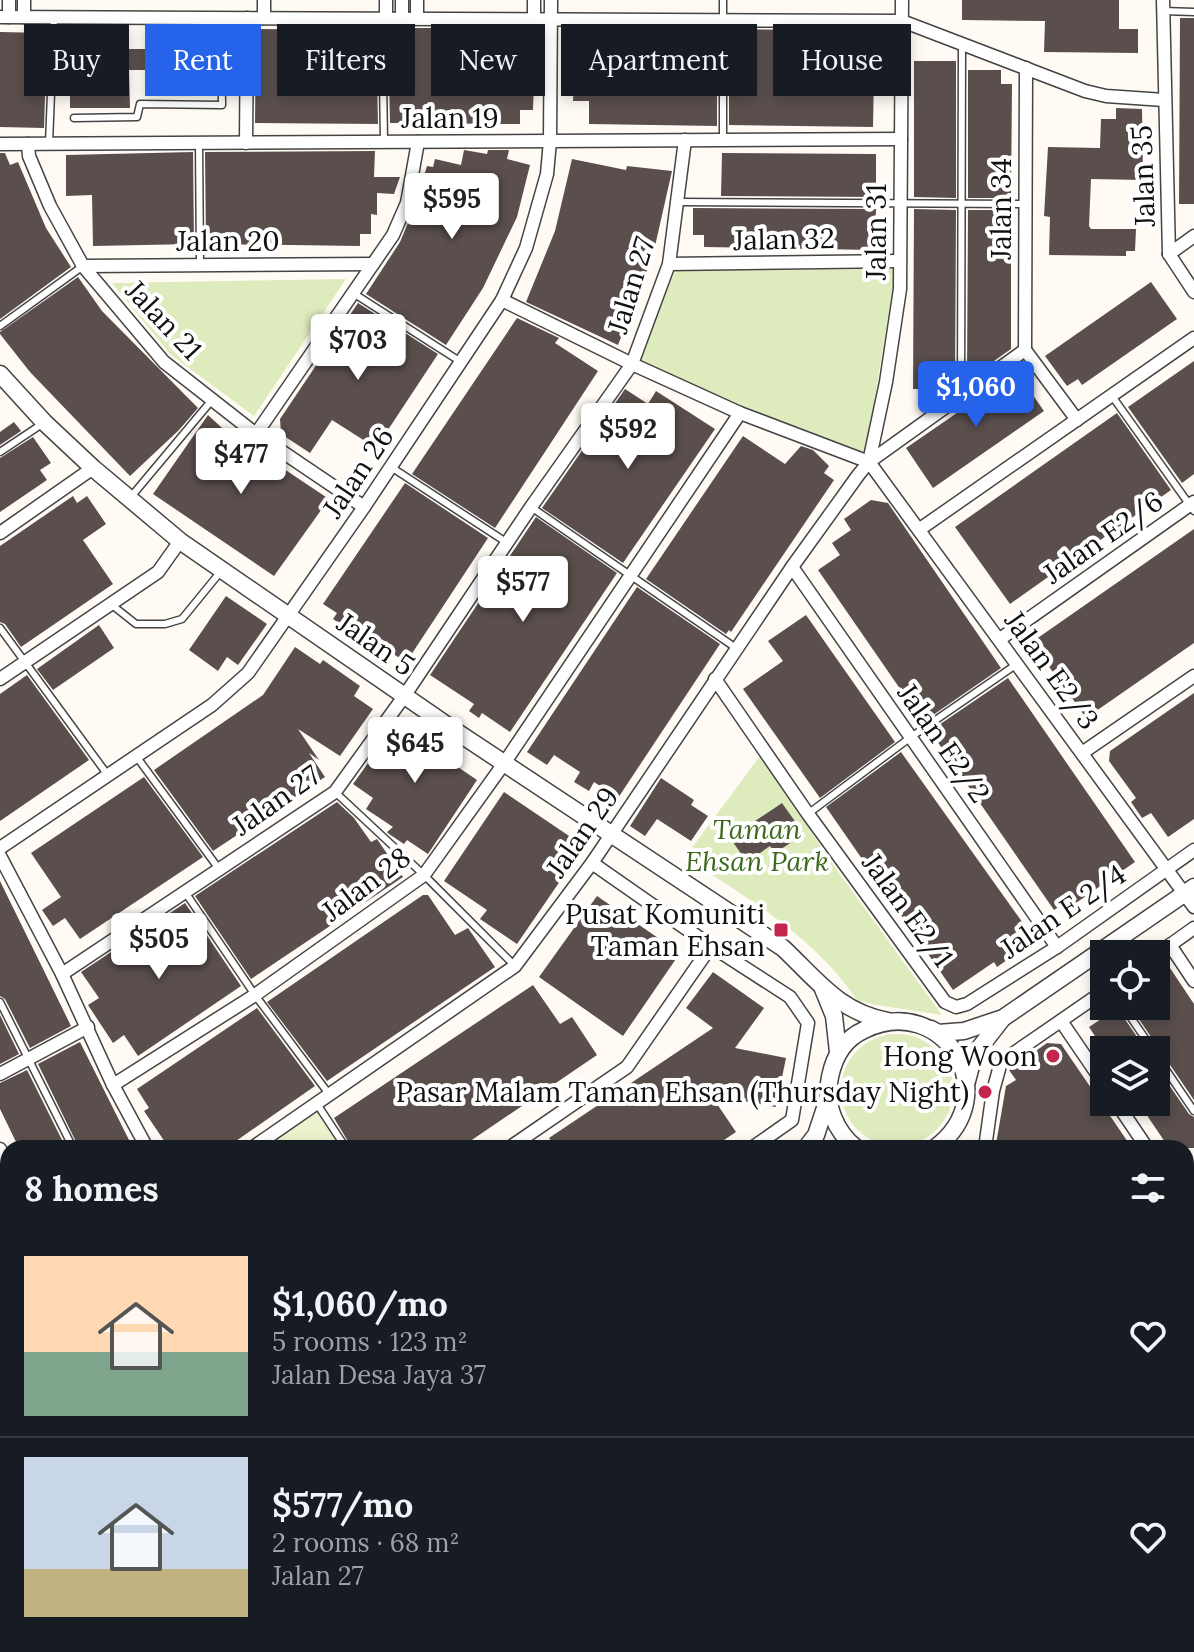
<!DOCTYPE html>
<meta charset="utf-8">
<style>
body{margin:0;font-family:Lora,serif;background:#242831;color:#f1f3f6;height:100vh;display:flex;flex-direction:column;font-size:30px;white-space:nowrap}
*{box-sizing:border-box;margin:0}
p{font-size:26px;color:#9ea1a6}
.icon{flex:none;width:44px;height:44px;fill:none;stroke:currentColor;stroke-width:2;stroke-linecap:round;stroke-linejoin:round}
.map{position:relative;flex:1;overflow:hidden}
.drawer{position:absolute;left:0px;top:1140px;width:1194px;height:512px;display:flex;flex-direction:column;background:#171b24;border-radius:24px 24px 0 0;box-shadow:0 4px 12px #0003}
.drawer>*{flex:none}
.guide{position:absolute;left:24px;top:24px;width:1146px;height:72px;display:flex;gap:16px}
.controls{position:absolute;left:1090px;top:940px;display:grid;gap:16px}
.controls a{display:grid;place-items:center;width:80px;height:80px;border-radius:0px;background:#171b24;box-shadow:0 4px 12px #0003;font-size:40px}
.price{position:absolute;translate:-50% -68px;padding:0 18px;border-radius:8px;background:#fff;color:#222;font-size:26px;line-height:52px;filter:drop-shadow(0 2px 4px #0008)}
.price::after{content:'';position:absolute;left:50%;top:48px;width:24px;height:18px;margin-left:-12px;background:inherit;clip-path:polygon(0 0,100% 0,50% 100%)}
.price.on{background:#2563eb;color:#fff}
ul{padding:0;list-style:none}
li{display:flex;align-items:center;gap:24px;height:200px;padding:0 24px}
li+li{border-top:2px solid #363941}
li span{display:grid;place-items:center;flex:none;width:224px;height:160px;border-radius:0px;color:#555}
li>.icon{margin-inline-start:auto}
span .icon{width:96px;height:96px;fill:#fffc;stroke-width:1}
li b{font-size:34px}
h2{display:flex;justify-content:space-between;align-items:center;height:96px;padding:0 24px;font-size:34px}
.tag{padding:0 28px;border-radius:0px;background:#171b24;box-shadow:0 4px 12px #0003;font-size:28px;line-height:72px}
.tag.on{background:#2563eb;color:#fff}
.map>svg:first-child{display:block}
.green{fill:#deebbc}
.cemetery{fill:#dfe3c3}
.pitch{fill:#edf2ce}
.building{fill:#5a4f4d}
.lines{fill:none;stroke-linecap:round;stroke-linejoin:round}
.service-casing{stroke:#444;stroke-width:9}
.minor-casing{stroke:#444;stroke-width:15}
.tertiary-casing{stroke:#444;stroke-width:19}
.service{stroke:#fff;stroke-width:6}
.minor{stroke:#fff;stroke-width:12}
.tertiary{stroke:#fff;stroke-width:16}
.poi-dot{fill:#c4254c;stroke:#fff;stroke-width:3}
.labels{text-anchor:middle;stroke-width:8;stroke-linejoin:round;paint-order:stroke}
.street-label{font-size:28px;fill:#111;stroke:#fff}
.park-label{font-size:28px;font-style:italic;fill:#3d6b1e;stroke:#fff}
.poi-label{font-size:28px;fill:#111;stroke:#fff;text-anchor:end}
</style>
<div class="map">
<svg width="1194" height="1652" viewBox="0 0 1194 1652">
<rect width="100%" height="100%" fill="#fffbf4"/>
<!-- green -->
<g class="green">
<path d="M 896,269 L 865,457 L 639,362 L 675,271 Z"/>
<path d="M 346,279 L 254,416 L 170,354 L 112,283 Z"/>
<path d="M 760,756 L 839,873 L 942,1015 L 876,1005 L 857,1000 C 813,935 749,900 685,857 Z"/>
<circle cx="897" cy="1090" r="56"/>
<path d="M 279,1644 L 1041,1644 L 1038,1652 L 267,1652 Z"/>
</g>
<!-- cemetery -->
<path class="cemetery" d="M 1042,1644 L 1159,1644 L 1171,1652 L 1039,1652 Z"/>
<!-- pitch -->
<path class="pitch" d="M 317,1112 L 341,1148 L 264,1148 Z"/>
<!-- building -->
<g class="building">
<path d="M 962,0 L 1119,0 L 1119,29 L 1138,29 L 1138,53 L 1044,52 L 1045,21 L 962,20 Z"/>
<path d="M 1180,18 L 1194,18 L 1194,204 L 1179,204 Z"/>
<path d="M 391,28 L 520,28 L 528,40 L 528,80 L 534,80 L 533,110 L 520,110 L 520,124 L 390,123 L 388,30 Z"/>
<path d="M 256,29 L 376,30 L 378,124 L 255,123 Z"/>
<path d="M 731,29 L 880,31 L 880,73 L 874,73 L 873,127 L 729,125 L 729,32 Z"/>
<path d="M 590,30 L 717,32 L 717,126 L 589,124 L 589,101 L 573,101 L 574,80 L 576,39 L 590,39 Z"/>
<path d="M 0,32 L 47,33 L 44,128 L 0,127 Z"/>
<path d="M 88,49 L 181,49 L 181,70 L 129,70 L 130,108 L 70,108 L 70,80 L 89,80 Z"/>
<path d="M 914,61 L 956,61 L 956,198 L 914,197 Z"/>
<path d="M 968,70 L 1001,70 L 1001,84 L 1012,84 L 1011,198 L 968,198 Z"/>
<path d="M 1116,108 L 1142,109 L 1143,180 L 1091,179 L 1089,226 L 1091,229 L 1136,229 L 1135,251 L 1126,251 L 1126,256 L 1049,255 L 1050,217 L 1044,216 L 1048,147 L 1100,148 L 1101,119 L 1116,119 Z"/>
<path d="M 464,150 L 487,154 L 488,150 L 509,150 L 507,159 L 530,165 L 517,217 L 483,288 L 446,345 L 366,294 L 400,242 L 415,206 L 427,166 L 433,167 L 435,159 L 461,165 Z"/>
<path d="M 375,151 L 374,177 L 400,177 L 394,194 L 377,193 L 377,215 L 371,214 L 371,234 L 360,234 L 360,246 L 206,244 L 205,152 Z"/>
<path d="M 193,152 L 194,244 L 93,246 L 92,195 L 66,196 L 66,155 Z"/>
<path d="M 0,153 L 5,153 L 10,165 L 18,162 L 46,228 L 71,267 L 0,319 Z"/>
<path d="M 722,153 L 876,154 L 876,197 L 721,196 Z"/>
<path d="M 572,159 L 626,170 L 627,166 L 672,171 L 653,255 L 618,345 L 526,302 L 555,231 Z"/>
<path d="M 693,208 L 876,209 L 875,250 L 704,247 L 704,235 L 693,235 Z"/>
<path d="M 914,209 L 956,210 L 955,388 L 924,409 L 924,389 L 913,389 Z"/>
<path d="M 968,210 L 1011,210 L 1011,349 L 967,380 Z"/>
<path d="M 78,277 L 102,311 L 198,408 L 179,430 L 130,476 L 30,372 L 0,334 L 0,332 Z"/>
<path d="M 1151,282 L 1177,319 L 1082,385 L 1078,379 L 1067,386 L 1045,356 Z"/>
<path d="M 358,303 L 438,354 L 376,448 L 332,420 L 310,453 L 281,434 L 280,419 Z"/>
<path d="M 517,318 L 559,338 L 555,343 L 598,371 L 495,528 L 412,474 Z"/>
<path d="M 1194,361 L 1194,474 L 1182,483 L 1128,407 Z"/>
<path d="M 1021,369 L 1034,388 L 1030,391 L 1044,411 L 933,488 L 906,448 Z"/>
<path d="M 625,389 L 648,404 L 656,391 L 715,429 L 623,563 L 542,508 Z"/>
<path d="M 1117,413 L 1171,490 L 1010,604 L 955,527 Z"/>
<path d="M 208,415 L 221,427 L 329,499 L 274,576 L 153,494 Z"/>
<path d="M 14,422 L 21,431 L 0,445 L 0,432 Z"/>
<path d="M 743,436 L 785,464 L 801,446 L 813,450 L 829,466 L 824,473 L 834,480 L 731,632 L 729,630 L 726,634 L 646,579 Z"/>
<path d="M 33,437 L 51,463 L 40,470 L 47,480 L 0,512 L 0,458 Z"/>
<path d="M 405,483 L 488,538 L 409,658 L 398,657 L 360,632 L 357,635 L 333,619 L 337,613 L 323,604 Z"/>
<path d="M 73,496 L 77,503 L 87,496 L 106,524 L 83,540 L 113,584 L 21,647 L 5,624 L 0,622 L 0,546 Z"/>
<path d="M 871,500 L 888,503 L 1001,668 L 923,722 L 818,570 L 840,555 L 832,543 L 851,530 L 844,519 Z"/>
<path d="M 536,517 L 617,573 L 510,732 L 482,713 L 479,718 L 469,711 L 474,704 L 430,675 Z"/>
<path d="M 1194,529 L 1194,643 L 1086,718 L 1072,698 L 1063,704 L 1051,687 L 1059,681 L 1032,642 Z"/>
<path d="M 637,587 L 720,644 L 618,798 L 594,782 L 589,791 L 574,782 L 580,772 L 554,755 L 547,765 L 527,752 Z"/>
<path d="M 226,596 L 267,624 L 238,665 L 227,657 L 218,671 L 189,650 Z"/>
<path d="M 806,615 L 895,742 L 820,798 L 743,689 L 783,661 L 768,641 Z"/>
<path d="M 99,625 L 114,648 L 53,690 L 37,669 Z"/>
<path d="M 295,647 L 320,664 L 323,660 L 360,686 L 354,696 L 373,709 L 340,756 L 298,729 L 319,760 L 309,753 L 325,777 L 213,851 L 154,770 L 263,695 Z"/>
<path d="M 27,675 L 89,760 L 0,821 L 0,694 Z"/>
<path d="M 1008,678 L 1135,862 L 1073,905 L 1069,900 L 1054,910 L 930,731 Z"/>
<path d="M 1194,693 L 1194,819 L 1168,837 L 1151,813 L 1142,818 L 1131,802 L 1136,798 L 1109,761 L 1110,751 Z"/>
<path d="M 412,718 L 459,753 L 452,763 L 477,780 L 428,854 L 407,840 L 404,844 L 389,834 L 387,832 L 393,827 L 366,809 L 373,798 L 353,784 L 396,724 L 404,729 Z"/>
<path d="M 901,752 L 1025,926 L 1007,939 L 1017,953 L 997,967 L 994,962 L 953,990 L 826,807 Z"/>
<path d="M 144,777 L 203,857 L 80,939 L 65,918 L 53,926 L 42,910 L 61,897 L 31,853 Z"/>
<path d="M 661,778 L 694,800 L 691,805 L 708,816 L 691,841 L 657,819 L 645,836 L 630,826 Z"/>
<path d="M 504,792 L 584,846 L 517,944 L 480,919 L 487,910 L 444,881 Z"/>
<path d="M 337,802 L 354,818 L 371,842 L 377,839 L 403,877 L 251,979 L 195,896 Z"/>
<path d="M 782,803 L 804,834 L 775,853 L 770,846 L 747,862 L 730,838 Z"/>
<path d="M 0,881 L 71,1026 L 30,1048 L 5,999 L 0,996 Z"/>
<path d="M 423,895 L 428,895 L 455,935 L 468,928 L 495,967 L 327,1081 L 267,1002 Z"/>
<path d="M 597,896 L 680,953 L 623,1036 L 539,977 Z"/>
<path d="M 185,903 L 241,986 L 138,1056 L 124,1035 L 113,1043 L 88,1005 L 99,998 L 81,972 Z"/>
<path d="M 1156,967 L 1170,968 L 1194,1004 L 1194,1100 L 1130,1006 L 1156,1006 Z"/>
<path d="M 713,972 L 764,1008 L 735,1048 L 786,1058 L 776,1107 L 711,1095 L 736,1132 L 712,1148 L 556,1148 L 549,1138 L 713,1028 L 686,1008 Z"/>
<path d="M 533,985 L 560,1024 L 572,1017 L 597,1055 L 460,1148 L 352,1148 L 334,1118 Z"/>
<path d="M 257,1008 L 315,1086 L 226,1148 L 169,1148 L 144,1111 L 149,1108 L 137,1089 Z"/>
<path d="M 1118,1008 L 1118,1009 L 1146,1050 L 1104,1050 L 1089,1027 Z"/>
<path d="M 0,1015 L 19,1054 L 0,1064 Z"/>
<path d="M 80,1042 L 133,1148 L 79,1148 L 38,1064 Z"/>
<path d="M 1047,1043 L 1061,1044 L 1132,1148 L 1000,1148 L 996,1144 L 1006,1086 L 1016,1080 L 1009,1070 Z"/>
<path d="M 1156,1066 L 1189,1114 L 1194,1117 L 1194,1148 L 1169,1148 L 1138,1102 L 1156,1102 Z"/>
<path d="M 27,1070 L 66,1148 L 19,1148 L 0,1109 L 0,1083 Z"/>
</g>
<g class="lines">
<!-- service casing -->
<g class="service-casing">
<g id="service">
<path d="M 1163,11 L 1194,12"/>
<path d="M 382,18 L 384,142"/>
<path d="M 74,118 L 137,117 L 140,104 L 222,105 L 221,18"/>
<path d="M 723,140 L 723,0"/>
<path d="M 199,143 L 200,265"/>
<path d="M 49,144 L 54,17"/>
<path d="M 677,202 L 1025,204"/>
<path d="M 353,293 L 461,362"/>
<path d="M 0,326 L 83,266"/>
<path d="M 961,394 L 962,45"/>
<path d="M 1112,396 L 1194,511"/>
<path d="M 0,452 L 42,424"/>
<path d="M 391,467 L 509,544"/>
<path d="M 130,498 L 212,400"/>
<path d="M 531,507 L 736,648"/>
<path d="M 112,605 L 136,624 L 165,624 L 182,619 L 222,570"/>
<path d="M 0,628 L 107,774"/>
<path d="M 136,756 L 219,869"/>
<path d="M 335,792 L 424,875 L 515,966"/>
<path d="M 809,813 L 911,737 L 1017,664"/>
<path d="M 185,892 L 255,995 L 329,1094"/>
<path d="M 0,1002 L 73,1148"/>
<path d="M 1123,1006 L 1153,1050"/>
<path d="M 1156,1055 L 1194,1111"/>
<path d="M 317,1104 L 346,1148"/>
<path d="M 1186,1304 L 1194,1299"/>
</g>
</g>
<!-- minor casing -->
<g class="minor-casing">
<g id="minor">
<path d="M 264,0 L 264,18"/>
<path d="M 386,0 L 386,18"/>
<path d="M 402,0 L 402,18"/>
<path d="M 417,0 L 417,18"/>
<path d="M 534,0 L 534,19"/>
<path d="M 1163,0 L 1169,254"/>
<path d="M 0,17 L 902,21 L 1085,91 L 1106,96 L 1164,100"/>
<path d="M 9,17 L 9,0"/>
<path d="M 24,17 L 24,0"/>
<path d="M 246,143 L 247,18"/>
<path d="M 0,144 L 901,139"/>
<path d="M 28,144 L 29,156 L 50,206 L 83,266 L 164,362 L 256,434 L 364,507"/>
<path d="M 1169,254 L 1194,292"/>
<path d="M 1169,254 L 1194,236"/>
<path d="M 669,264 L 900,261"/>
<path d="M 83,266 L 373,264"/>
<path d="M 502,300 L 632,364 L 740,413 L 869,462"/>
<path d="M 1025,350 L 1026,68"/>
<path d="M 1025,350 L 1077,420"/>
<path d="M 256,434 L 393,235 L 407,203 L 418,142"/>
<path d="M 869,462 L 1194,907"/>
<path d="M 869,462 L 886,382 L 900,289 L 902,0"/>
<path d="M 920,529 L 1194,338"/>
<path d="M 0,533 L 93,468"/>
<path d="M 792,567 L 1057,947"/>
<path d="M 1000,639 L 1194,502"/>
<path d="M 0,679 L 158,572 L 180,541"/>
<path d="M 715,679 L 808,814 L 945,1002 L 956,1007 L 967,1004 L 1057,947 L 1194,850"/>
<path d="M 1082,753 L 1194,676"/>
<path d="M 0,848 L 212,705 L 248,673 L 364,507 L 502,300 L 526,248 L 547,174 L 550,141 L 551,0"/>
<path d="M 0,856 L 62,974 L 113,1085 L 147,1148"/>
<path d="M 592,863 L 711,946 L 790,997 L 808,1023 L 792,1120 L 752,1148"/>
<path d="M 1170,945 L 1194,981"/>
<path d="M 1156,955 L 1194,928"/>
<path d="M 62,974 L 335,792 L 405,695 L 531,507 L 632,364 L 669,264 L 685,140"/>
<path d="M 1061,1021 L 1104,1084"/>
<path d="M 0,1074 L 88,1027"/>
<path d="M 113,1085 L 255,995 L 424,875 L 505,762 L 740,413"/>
<path d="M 1116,1102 L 1147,1148"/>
<path d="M 252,1148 L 515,966 L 592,863 L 792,567 L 859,474 L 869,462 L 1025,350"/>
<path d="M 509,1148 L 627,1067 L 711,946"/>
<path d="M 985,1148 L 993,1091 L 1001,1062 L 1104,991"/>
<path d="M 0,1149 L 8,1165"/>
<path d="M 1186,1207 L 1192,1216"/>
<path d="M 1186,1325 L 1194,1330"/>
<path d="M 0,1355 L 8,1350"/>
<path d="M 1186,1407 L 1194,1397"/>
<path d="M 0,1506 L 8,1501"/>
<path d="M 1186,1636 L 1194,1641"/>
<path d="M 12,1652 L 25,1644"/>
<path d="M 141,1652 L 153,1644"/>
</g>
</g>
<!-- tertiary casing -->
<g class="tertiary-casing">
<g id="tertiary">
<path d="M 0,374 L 44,422 L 93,468 L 180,541 L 454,730 L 783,948 C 817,980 839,1012 888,1021"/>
<path d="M 823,989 L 834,1016 L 838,1052"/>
<path d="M 931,1029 L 938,1033 L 964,1031 L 1003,1018 L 1194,887"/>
<path d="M 967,1081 L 974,1055 L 1002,1019"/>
<path d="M 806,1148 L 816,1135 L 828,1099"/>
<path d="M 856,1148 C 835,1131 824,1104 830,1077 C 834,1057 844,1039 864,1030 C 943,991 1007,1095 935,1148"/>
<path d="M 1186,1366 L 1194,1371"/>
<path d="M 74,1652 L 86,1644"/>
</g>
</g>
<!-- service -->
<use href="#service" class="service"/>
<!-- minor -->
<use href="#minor" class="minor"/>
<!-- tertiary -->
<use href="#tertiary" class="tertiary"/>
</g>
<!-- markers -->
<g class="poi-dot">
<rect x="773" y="922" width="16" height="16" rx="4"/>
<circle cx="1053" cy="1056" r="8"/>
<circle cx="985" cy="1092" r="8"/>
</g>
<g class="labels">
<!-- street labels -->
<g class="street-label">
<text x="450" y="128">Jalan 19</text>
<text transform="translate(1143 176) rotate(-92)" y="10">Jalan 35</text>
<text transform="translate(1001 209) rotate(-90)" y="10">Jalan 34</text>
<text transform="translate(876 232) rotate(-90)" y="10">Jalan 31</text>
<text transform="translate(784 239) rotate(-1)" y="10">Jalan 32</text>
<text x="228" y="251">Jalan 20</text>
<text transform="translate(631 285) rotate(-73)" y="10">Jalan 27</text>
<text transform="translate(164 320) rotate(47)" y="10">Jalan 21</text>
<text transform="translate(358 472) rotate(-56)" y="10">Jalan 26</text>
<text transform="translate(1103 537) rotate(-35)" y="10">Jalan E2/6</text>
<text transform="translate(376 644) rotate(35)" y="10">Jalan 5</text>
<text transform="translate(1052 670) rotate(54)" y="10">Jalan E2/3</text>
<text transform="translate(944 743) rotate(55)" y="10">Jalan E2/2</text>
<text transform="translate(276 800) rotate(-35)" y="10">Jalan 27</text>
<text transform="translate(582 832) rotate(-55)" y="10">Jalan 29</text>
<text transform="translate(366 884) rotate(-37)" y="10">Jalan 28</text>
<text transform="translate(908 910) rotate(54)" y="10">Jalan E2/1</text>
<text transform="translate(1063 911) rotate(-34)" y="10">Jalan E 2/4</text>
</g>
<!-- park labels -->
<g class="park-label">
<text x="757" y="839">Taman<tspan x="757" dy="32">Ehsan Park</tspan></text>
</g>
<!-- poi labels -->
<g class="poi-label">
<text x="765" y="924">Pusat Komuniti<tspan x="765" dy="32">Taman Ehsan</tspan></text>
<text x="1037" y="1066">Hong Woon</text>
<text x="969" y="1102">Pasar Malam Taman Ehsan (Thursday Night)</text>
</g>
</g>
</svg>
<div class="controls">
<a><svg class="icon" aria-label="locate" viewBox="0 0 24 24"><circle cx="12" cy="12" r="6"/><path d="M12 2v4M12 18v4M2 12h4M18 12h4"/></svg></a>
<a><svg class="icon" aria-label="layers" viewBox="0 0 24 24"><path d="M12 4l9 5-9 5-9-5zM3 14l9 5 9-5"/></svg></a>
</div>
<b class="price" style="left:452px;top:241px">$595</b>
<b class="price" style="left:358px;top:382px">$703</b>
<b class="price on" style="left:976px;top:429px">$1,060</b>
<b class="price" style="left:628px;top:471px">$592</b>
<b class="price" style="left:241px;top:496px">$477</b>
<b class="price" style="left:523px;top:624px">$577</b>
<b class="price" style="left:415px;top:785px">$645</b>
<b class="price" style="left:159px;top:981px">$505</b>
<div class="guide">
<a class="tag">Buy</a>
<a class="tag on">Rent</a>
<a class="tag">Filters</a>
<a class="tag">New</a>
<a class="tag">Apartment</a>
<a class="tag">House</a>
</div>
<section class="drawer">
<h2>8 homes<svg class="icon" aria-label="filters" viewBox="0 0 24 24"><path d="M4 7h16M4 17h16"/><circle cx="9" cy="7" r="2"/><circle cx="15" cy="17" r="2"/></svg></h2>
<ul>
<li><span style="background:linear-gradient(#ffd9b3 60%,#7fa58c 0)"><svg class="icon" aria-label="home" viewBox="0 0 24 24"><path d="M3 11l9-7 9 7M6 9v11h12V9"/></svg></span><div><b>$1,060/mo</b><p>5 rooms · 123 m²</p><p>Jalan Desa Jaya 37</p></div><svg class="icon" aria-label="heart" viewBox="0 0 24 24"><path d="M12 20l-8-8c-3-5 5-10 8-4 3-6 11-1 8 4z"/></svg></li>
<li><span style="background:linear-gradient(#c9d6e8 70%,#c2b280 0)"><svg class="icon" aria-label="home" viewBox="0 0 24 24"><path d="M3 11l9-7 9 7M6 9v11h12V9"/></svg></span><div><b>$577/mo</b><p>2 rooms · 68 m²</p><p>Jalan 27</p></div><svg class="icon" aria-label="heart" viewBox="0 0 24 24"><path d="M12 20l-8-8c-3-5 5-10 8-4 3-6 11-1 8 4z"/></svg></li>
</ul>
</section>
</div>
